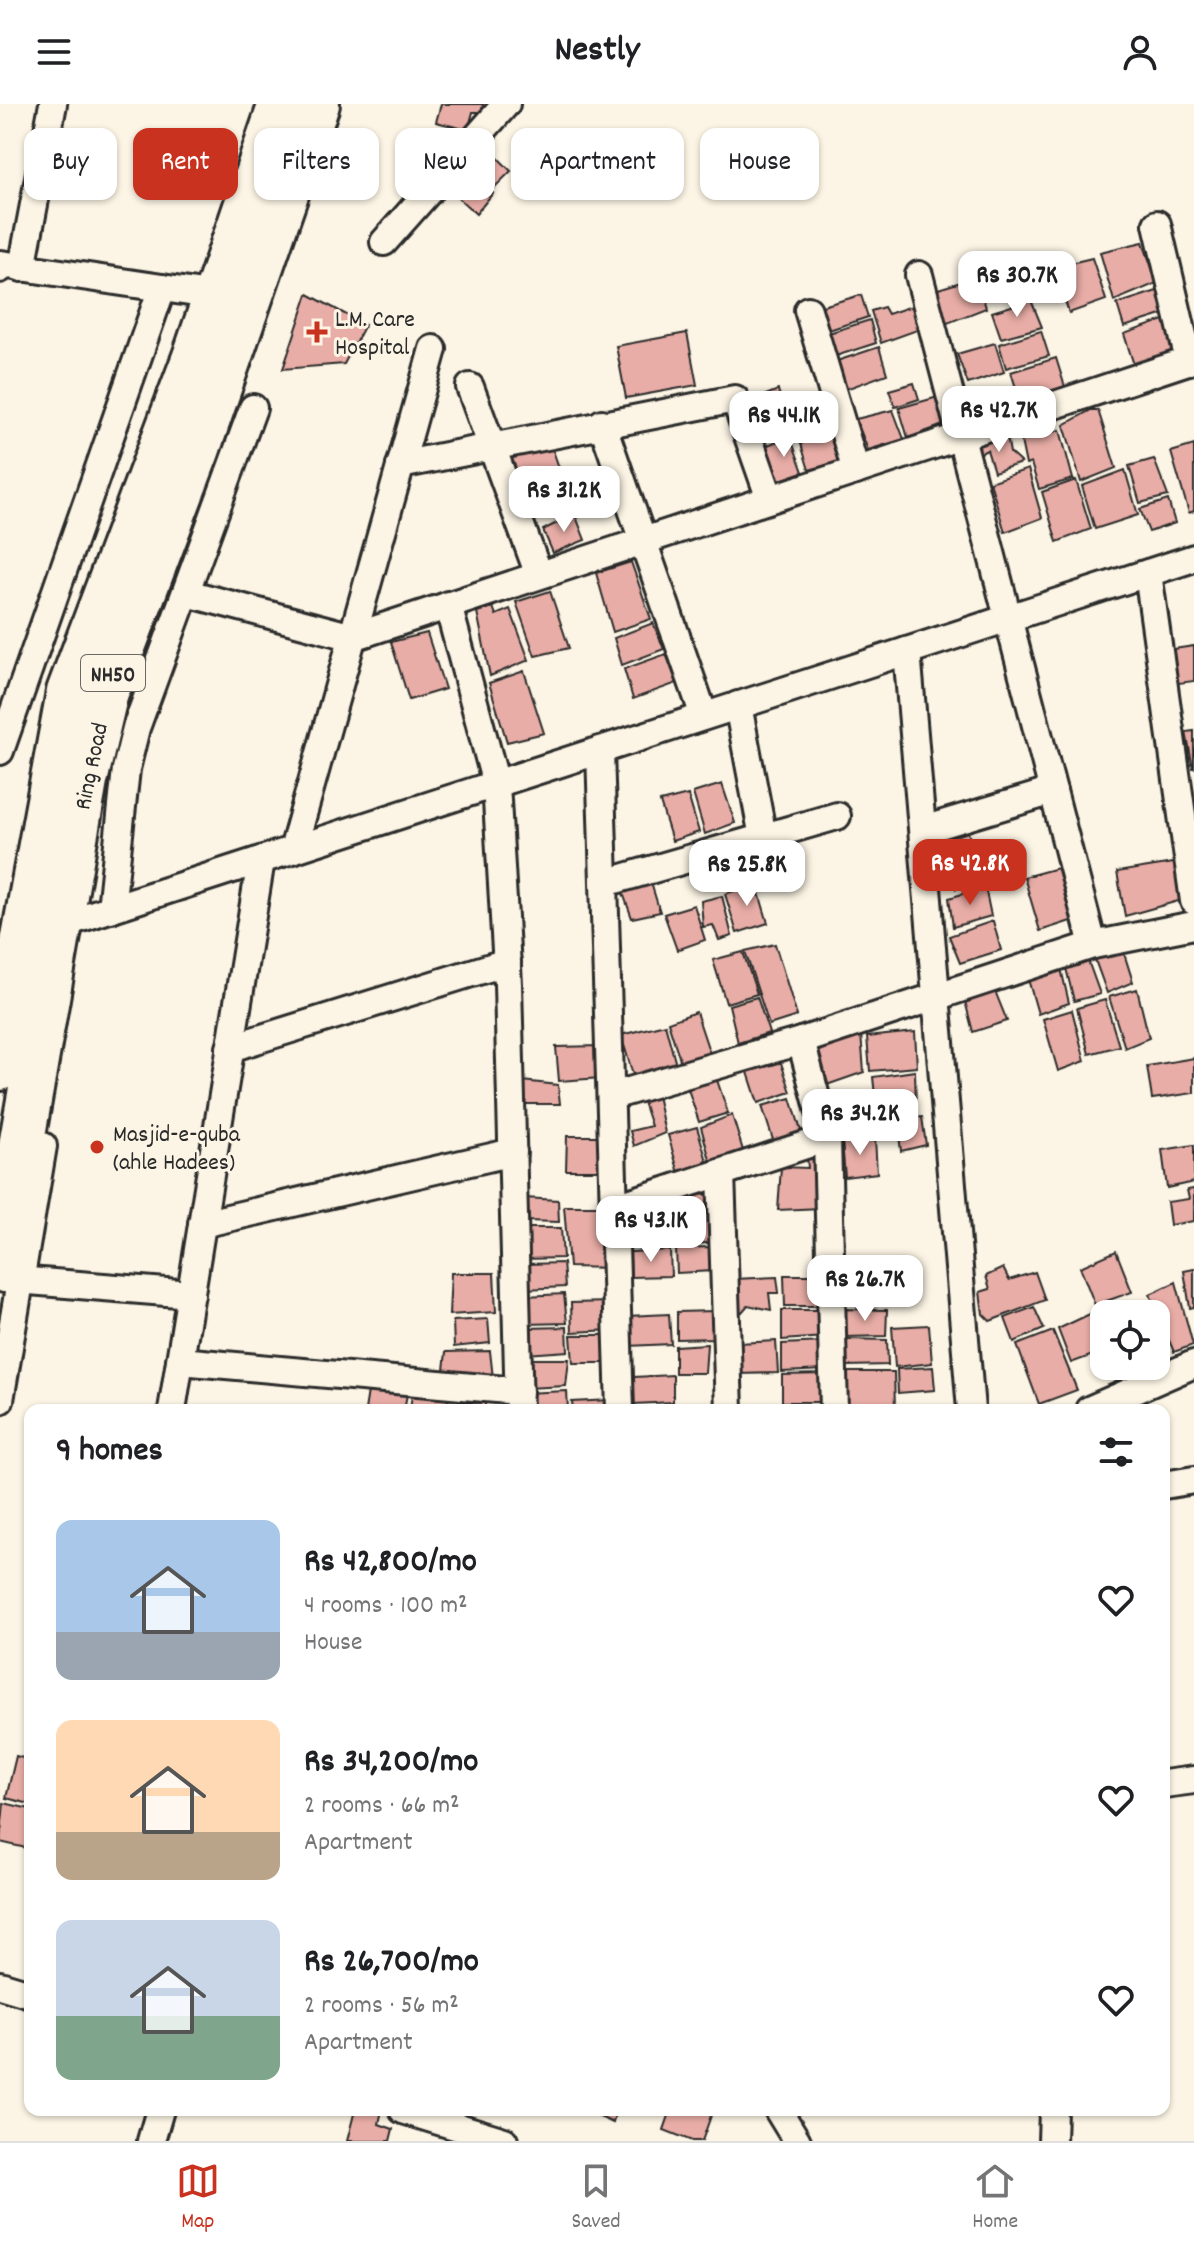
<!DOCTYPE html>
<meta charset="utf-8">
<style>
body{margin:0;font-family:Dekko,sans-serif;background:#f2f2f2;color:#202124;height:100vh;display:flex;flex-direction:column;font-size:30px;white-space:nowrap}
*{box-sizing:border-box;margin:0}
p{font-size:26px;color:#757577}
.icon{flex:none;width:44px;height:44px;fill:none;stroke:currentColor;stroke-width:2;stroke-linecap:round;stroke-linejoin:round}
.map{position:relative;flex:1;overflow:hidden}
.sheet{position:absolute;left:24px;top:1300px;width:1146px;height:712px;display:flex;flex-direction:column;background:#fff;border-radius:16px;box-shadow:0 2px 6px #0004}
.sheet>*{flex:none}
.guide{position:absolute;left:24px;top:24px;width:1146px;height:72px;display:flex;gap:16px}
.tools{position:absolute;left:1090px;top:1196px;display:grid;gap:16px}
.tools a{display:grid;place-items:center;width:80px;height:80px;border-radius:16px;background:#fff;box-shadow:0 2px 6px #0004;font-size:40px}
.price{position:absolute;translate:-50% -68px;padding:0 18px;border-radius:16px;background:#fff;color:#222;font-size:26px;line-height:52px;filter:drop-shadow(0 2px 4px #0008)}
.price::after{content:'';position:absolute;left:50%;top:48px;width:24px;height:18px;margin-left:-12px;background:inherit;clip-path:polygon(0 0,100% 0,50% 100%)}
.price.active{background:#c8321e;color:#fff}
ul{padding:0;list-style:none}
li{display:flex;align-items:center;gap:24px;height:200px;padding:0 32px}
li span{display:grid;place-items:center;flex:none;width:224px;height:160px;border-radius:16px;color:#555}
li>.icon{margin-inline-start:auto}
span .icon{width:96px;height:96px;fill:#fffc;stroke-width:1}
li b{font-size:34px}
h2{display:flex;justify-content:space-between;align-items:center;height:96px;padding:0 32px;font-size:34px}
.pill{padding:0 28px;border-radius:16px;background:#fff;box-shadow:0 2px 6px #0004;font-size:28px;line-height:72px}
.pill.active{background:#c8321e;color:#fff}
header{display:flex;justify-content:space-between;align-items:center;height:104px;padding:0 32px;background:#fff;font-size:36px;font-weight:800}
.tabs{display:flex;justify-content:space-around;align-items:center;height:112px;border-top:2px solid #e0e0e0;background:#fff;font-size:22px;color:#757577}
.tabs a{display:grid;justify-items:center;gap:4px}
.tabs .active{color:#c8321e}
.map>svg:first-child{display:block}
.building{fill:#e8ada6;stroke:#2b2b2b;stroke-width:2}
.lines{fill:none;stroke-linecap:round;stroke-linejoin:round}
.street-casing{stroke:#2b2b2b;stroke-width:32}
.highway-casing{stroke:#2b2b2b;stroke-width:50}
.street{stroke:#fcf5e5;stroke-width:26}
.highway{stroke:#fcf5e5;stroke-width:44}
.poi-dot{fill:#c8321e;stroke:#fcf5e5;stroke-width:3}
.labels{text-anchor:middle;stroke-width:6;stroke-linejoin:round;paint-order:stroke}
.shield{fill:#fcf5e5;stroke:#6a6863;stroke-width:2}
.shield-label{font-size:22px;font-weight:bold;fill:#2b2b2b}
.poi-label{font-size:24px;fill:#2b2b2b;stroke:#fcf5e5;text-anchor:start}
.street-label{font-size:24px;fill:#2b2b2b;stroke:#fcf5e5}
</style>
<header><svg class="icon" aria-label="menu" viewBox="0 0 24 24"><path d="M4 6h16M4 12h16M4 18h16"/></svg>Nestly<svg class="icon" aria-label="person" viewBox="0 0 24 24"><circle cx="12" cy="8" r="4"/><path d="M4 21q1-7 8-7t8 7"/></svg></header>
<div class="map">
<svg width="1194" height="2037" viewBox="0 0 1194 2037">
<rect width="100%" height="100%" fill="#fcf5e5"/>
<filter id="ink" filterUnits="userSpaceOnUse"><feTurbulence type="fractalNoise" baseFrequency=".0125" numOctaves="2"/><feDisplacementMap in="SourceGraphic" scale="16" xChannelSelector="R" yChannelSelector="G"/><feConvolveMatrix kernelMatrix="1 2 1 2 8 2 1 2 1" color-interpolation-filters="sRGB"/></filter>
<g filter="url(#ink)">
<!-- building -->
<g class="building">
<path d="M 441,0 L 483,0 L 482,8 L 473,8 L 468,26 L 436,18 Z"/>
<path d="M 482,38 L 511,67 L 494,84 L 464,59 Z"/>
<path d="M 461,61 L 493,89 L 476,110 L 442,79 Z"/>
<path d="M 1143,138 L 1157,179 L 1114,197 L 1100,148 Z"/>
<path d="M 1092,154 L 1106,196 L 1069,209 L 1054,163 Z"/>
<path d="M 977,173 L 986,204 L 945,220 L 935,186 Z"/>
<path d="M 1160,186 L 1168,209 L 1124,223 L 1117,200 Z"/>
<path d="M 308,190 L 365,221 L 344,260 L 283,265 Z"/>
<path d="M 861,191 L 868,213 L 826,227 L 819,203 Z"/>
<path d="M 1031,196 L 1042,223 L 1001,234 L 992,208 Z"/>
<path d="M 912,202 L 920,225 L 881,239 L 871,207 L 884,203 L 888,210 Z"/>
<path d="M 1167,215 L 1182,246 L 1134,261 L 1124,230 Z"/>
<path d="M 870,216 L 876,239 L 836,252 L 829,229 Z"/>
<path d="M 1041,227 L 1049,252 L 1006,264 L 999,240 Z"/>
<path d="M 687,229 L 697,281 L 626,294 L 616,242 Z"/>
<path d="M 995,239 L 1004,268 L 968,280 L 957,250 Z"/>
<path d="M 879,243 L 887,270 L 846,285 L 837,257 Z"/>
<path d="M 1056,254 L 1065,283 L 1020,297 L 1011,268 Z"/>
<path d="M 914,279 L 919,295 L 895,303 L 889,286 Z"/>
<path d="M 778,286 L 791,325 L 762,334 L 751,297 Z"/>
<path d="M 938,293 L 946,320 L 908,334 L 899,304 Z"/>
<path d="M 893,306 L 904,335 L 868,346 L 856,315 Z"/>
<path d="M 1091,306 L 1098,306 L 1116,364 L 1081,378 L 1064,321 Z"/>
<path d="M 828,313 L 841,357 L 809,366 L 797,327 Z"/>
<path d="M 1060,326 L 1073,375 L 1039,385 L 1031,359 L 1026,361 L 1021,337 Z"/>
<path d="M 790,332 L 803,368 L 777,377 L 765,342 Z"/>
<path d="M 1007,332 L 1010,349 L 1021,359 L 994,368 L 987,346 L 979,350 L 977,342 Z"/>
<path d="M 550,338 L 563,375 L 520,389 L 502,350 Z"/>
<path d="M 1194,341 L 1194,407 L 1189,409 L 1171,348 Z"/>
<path d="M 1154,355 L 1168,392 L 1140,399 L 1129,362 Z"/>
<path d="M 1028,365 L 1042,414 L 1005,428 L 990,378 Z"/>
<path d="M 1125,366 L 1138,411 L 1095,425 L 1082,382 Z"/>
<path d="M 1076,376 L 1091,425 L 1057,438 L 1042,388 Z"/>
<path d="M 1168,396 L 1175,419 L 1149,428 L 1140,405 Z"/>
<path d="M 575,410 L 585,436 L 553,449 L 543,426 Z"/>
<path d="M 631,458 L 651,515 L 613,528 L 596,469 Z"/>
<path d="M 550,487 L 569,544 L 535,552 L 516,498 Z"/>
<path d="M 493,503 L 496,511 L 510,505 L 529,556 L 490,572 L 477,508 Z"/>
<path d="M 653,519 L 664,545 L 622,561 L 614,534 Z"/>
<path d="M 427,529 L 445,585 L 409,596 L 391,538 Z"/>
<path d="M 1194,542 L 1194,577 L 1172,580 L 1167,546 Z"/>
<path d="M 666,550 L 677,579 L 633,595 L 624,565 Z"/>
<path d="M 524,567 L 544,629 L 507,638 L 489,579 Z"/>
<path d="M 1194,627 L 1194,664 L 1193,664 L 1186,628 Z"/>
<path d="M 722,680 L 735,719 L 705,730 L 693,689 Z"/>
<path d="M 688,691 L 699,728 L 672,737 L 660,698 Z"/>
<path d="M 966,723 L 985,774 L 956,785 L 940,731 Z"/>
<path d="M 1180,758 L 1189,794 L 1125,812 L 1117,768 Z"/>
<path d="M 1061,763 L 1077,815 L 1040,827 L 1024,773 Z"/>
<path d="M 648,769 L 660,808 L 632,814 L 623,789 L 628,787 L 625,778 Z"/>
<path d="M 756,779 L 768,819 L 737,829 L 725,790 Z"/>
<path d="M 985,783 L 991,812 L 953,823 L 949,794 Z"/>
<path d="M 722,792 L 732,832 L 719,836 L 713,821 L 703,823 L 701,797 Z"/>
<path d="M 694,801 L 705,836 L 677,846 L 664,810 Z"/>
<path d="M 993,817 L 1001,846 L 960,859 L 949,832 Z"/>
<path d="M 775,840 L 797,912 L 769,921 L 745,847 Z"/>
<path d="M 1122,843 L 1133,878 L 1107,889 L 1094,853 Z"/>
<path d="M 743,848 L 757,890 L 726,899 L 713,856 Z"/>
<path d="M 1087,854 L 1100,890 L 1074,897 L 1065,860 Z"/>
<path d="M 1059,856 L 1069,899 L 1038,910 L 1026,868 Z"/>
<path d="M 1137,885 L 1149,934 L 1125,944 L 1109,893 Z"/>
<path d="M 995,887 L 1007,917 L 973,928 L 965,897 Z"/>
<path d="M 757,893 L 769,929 L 738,939 L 729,901 Z"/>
<path d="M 1105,896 L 1119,942 L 1089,950 L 1077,904 Z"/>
<path d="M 1072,906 L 1085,957 L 1058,967 L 1043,915 Z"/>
<path d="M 696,908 L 710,950 L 681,959 L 668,918 Z"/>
<path d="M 665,920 L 676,961 L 634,974 L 621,931 Z"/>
<path d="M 915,928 L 917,963 L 870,967 L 867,933 Z"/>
<path d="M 861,930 L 864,968 L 824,982 L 812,943 Z"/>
<path d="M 600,942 L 601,974 L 559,977 L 556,943 Z"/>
<path d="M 779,953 L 791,988 L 758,999 L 746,962 Z"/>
<path d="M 1194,954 L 1194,989 L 1152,995 L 1147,962 Z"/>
<path d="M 915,967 L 916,1004 L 877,1010 L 873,973 Z"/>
<path d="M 716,973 L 728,1009 L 699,1018 L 687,982 Z"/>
<path d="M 522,977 L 558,981 L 560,1000 L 523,1000 Z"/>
<path d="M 657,991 L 665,1029 L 634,1042 L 630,1027 L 651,1022 L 642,995 Z"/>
<path d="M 791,994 L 803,1033 L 775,1042 L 762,1002 Z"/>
<path d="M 732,1011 L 745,1053 L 712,1063 L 701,1023 Z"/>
<path d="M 922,1013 L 926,1041 L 901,1047 L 897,1016 Z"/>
<path d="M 697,1023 L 709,1064 L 680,1073 L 668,1031 Z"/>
<path d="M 567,1032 L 606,1032 L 607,1066 L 566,1066 Z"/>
<path d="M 875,1034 L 877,1069 L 845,1073 L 842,1037 Z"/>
<path d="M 1194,1041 L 1194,1078 L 1167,1084 L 1162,1046 Z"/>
<path d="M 821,1050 L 821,1104 L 778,1106 L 781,1063 L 808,1064 L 807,1053 Z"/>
<path d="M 1194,1085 L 1194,1117 L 1170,1121 L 1167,1098 L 1189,1095 L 1187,1086 Z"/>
<path d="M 714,1090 L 716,1138 L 674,1142 L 674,1105 L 692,1104 L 692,1091 Z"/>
<path d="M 524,1094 L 558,1096 L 559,1118 L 525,1117 Z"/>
<path d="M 564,1102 L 608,1102 L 611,1164 L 569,1163 Z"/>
<path d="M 670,1114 L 670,1141 L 631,1144 L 630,1118 Z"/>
<path d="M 522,1124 L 561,1124 L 563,1154 L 523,1155 Z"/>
<path d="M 713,1143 L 713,1167 L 677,1169 L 676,1144 Z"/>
<path d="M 670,1146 L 671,1172 L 631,1173 L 630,1148 Z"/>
<path d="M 1116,1147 L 1132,1188 L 1095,1201 L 1080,1163 Z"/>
<path d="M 563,1159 L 565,1183 L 525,1185 L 525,1160 Z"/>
<path d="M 1003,1164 L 1009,1176 L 1035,1168 L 1045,1196 L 990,1217 L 983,1210 L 980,1188 L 990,1185 L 986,1172 Z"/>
<path d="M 1194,1165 L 1194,1203 L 1190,1204 L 1184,1167 Z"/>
<path d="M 451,1169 L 494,1169 L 496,1208 L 449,1211 Z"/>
<path d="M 784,1171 L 823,1171 L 824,1202 L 785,1202 Z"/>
<path d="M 777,1173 L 779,1189 L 769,1189 L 771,1206 L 748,1201 L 742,1208 L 735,1209 L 734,1175 Z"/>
<path d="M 1176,1178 L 1193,1241 L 1174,1248 L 1165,1227 L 1156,1231 L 1156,1210 L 1143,1210 L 1141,1205 L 1153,1198 L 1150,1190 Z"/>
<path d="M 564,1190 L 567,1219 L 525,1220 L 525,1192 Z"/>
<path d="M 611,1198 L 612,1226 L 572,1228 L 571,1199 Z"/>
<path d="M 1034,1203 L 1044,1225 L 1014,1238 L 1005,1214 Z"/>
<path d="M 844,1205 L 887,1206 L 886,1232 L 844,1233 Z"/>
<path d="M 782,1206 L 824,1206 L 825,1233 L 782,1236 Z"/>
<path d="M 715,1207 L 717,1234 L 677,1235 L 677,1208 Z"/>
<path d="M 1092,1209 L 1104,1247 L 1071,1259 L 1058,1225 Z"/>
<path d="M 669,1210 L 671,1240 L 628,1242 L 627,1212 Z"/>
<path d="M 488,1215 L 490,1239 L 454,1243 L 453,1217 Z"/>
<path d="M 929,1221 L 932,1259 L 895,1263 L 892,1223 Z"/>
<path d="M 567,1223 L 568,1247 L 526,1250 L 526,1224 Z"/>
<path d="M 1053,1227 L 1077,1286 L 1039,1300 L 1017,1241 Z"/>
<path d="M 571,1231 L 612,1231 L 614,1259 L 573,1259 Z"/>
<path d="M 846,1235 L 887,1236 L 888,1261 L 846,1262 Z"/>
<path d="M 776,1237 L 778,1269 L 738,1270 L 737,1239 Z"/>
<path d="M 824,1238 L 824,1266 L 782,1268 L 782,1240 Z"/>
<path d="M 707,1240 L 705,1269 L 675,1269 L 675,1242 Z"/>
<path d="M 490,1247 L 493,1274 L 443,1275 L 446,1248 Z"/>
<path d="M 527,1255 L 569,1255 L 566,1282 L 527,1284 Z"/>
<path d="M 933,1263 L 935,1286 L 898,1289 L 897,1265 Z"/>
<path d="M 847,1268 L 894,1268 L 895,1305 L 846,1305 Z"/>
<path d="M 824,1270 L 825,1298 L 782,1298 L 782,1271 Z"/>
<path d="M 673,1271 L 673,1298 L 634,1300 L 634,1273 Z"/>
<path d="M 368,1287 L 407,1290 L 404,1306 L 365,1306 Z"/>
<path d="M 567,1287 L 568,1306 L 525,1306 L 524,1289 Z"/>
<path d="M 412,1290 L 448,1294 L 447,1306 L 410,1306 Z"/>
<path d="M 611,1296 L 612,1306 L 573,1306 L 572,1298 Z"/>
<path d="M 455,1299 L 485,1299 L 485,1306 L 454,1306 Z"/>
<path d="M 784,1301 L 824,1302 L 824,1306 L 784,1306 Z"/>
<path d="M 16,1652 L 30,1656 L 30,1700 L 6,1694 Z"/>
<path d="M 4,1699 L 30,1705 L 30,1745 L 0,1738 Z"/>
<path d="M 355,2006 L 382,2006 L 379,2020 L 393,2025 L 390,2037 L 347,2037 Z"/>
<path d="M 584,2006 L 616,2006 L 613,2019 Z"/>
<path d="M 671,2006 L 713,2006 L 702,2037 L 692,2037 L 664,2026 Z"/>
</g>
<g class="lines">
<!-- street casing -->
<g class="street-casing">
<g id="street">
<path d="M 1157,120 L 1189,257"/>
<path d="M 384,138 L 506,0"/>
<path d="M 22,164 L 53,0"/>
<path d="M 0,165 L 1,160 L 216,192"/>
<path d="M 919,171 L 1093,841 L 1194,821"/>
<path d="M 808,206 L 856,367"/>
<path d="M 470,283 L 539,471"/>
<path d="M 602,319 L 704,612"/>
<path d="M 400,361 L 735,295 L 770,395"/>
<path d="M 1148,469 L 1194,797"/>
<path d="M 187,489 L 353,533 L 1194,255"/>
<path d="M 448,501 L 496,680 L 508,880 L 519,1306"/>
<path d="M 907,547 L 971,1306"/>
<path d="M 738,601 L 763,733"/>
<path d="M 600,646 L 620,1306"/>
<path d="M 0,647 L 162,184"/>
<path d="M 923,726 L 1053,687"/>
<path d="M 293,746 L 433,245"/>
<path d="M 605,779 L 837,712"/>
<path d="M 111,805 L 126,665 L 136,624 L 253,304"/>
<path d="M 60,821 L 1194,454"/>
<path d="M 801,937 L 827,1034"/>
<path d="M 230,944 L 507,858"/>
<path d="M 612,992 L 801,937 L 1093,841"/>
<path d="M 721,1069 L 729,1306"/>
<path d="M 616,1103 L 827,1034 L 834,1306"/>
<path d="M 202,1120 L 513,1048"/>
<path d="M 4,1175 L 191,1190"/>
<path d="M 180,1257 L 519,1287"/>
<path d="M 0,1296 L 43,1042"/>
<path d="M 172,1306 L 261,756"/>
<path d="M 1089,1306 L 1194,1260"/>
<path d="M 1164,1381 L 1194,1376"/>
<path d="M 1164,1680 L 1194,1676"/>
<path d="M 0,1881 L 30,1890"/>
<path d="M 403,2006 L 504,2037"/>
<path d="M 778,2006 L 797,2037"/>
<path d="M 151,2037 L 160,2006"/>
<path d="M 1052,2037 L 1053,2006"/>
</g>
</g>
<!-- highway casing -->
<g class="highway-casing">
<g id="highway">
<path d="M 0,964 L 69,588 L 195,253 L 281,0"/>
<path d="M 0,1162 L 85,677 L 106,588 L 197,347 L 317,0"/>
</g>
</g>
<!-- street -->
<use href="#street" class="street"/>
<!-- highway -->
<use href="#highway" class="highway"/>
</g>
</g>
<!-- markers -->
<g class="poi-dot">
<path d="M313 216h8v8h8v8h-8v8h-8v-8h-8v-8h8z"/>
<circle cx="97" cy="1043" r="8"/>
</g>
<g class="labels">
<!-- shield labels -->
<rect class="shield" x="81" y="551" width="64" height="36" rx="6"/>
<g class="shield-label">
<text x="113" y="577">NH50</text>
</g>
<!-- poi labels -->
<g class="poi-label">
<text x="335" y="222">L.M. Care<tspan x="335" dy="28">Hospital</tspan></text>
<text x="113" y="1037">Masjid-e-quba<tspan x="113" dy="28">(ahle Hadees)</tspan></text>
</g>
<!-- street labels -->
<g class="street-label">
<text transform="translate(90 662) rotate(-78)" y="8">Ring Road</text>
</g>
</g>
</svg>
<div class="tools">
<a><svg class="icon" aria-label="locate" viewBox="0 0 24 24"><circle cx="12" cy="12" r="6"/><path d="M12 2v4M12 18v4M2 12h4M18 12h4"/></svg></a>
</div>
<b class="price" style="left:1017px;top:215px">Rs 30.7K</b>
<b class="price" style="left:999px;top:350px">Rs 42.7K</b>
<b class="price" style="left:784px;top:355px">Rs 44.1K</b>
<b class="price" style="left:564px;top:430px">Rs 31.2K</b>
<b class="price active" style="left:970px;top:803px">Rs 42.8K</b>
<b class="price" style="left:747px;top:804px">Rs 25.8K</b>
<b class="price" style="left:860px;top:1053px">Rs 34.2K</b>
<b class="price" style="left:651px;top:1160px">Rs 43.1K</b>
<b class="price" style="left:865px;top:1219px">Rs 26.7K</b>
<div class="guide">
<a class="pill">Buy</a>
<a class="pill active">Rent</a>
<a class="pill">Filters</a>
<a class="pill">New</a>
<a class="pill">Apartment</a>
<a class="pill">House</a>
</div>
<section class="sheet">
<h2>9 homes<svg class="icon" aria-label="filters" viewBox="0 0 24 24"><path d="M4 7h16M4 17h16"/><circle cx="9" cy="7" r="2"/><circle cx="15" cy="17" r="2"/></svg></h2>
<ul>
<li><span style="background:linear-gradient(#a9c7e8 70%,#9aa5b1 0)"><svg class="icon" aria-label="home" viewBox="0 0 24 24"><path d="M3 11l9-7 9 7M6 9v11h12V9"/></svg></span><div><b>Rs 42,800/mo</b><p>4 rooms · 100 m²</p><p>House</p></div><svg class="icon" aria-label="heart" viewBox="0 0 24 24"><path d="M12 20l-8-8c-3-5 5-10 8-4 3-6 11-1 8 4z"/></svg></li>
<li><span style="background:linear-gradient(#ffd9b3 70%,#b9a48a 0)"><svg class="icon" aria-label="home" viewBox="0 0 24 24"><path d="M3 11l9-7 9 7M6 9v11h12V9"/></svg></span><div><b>Rs 34,200/mo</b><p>2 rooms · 66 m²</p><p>Apartment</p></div><svg class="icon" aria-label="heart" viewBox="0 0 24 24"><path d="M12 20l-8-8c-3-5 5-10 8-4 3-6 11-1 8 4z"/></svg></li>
<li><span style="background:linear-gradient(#c9d6e8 60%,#7fa58c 0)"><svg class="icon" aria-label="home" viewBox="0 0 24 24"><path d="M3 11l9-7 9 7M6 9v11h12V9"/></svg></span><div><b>Rs 26,700/mo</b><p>2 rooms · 56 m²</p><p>Apartment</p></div><svg class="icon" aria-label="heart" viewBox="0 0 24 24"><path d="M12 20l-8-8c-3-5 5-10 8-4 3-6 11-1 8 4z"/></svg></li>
</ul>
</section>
</div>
<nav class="tabs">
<a class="active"><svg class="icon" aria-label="map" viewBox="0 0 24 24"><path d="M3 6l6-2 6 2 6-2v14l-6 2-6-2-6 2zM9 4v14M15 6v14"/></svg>Map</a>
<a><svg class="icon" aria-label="saved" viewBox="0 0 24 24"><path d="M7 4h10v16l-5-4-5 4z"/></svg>Saved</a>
<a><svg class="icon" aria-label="home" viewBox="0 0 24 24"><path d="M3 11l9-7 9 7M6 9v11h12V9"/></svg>Home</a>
</nav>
